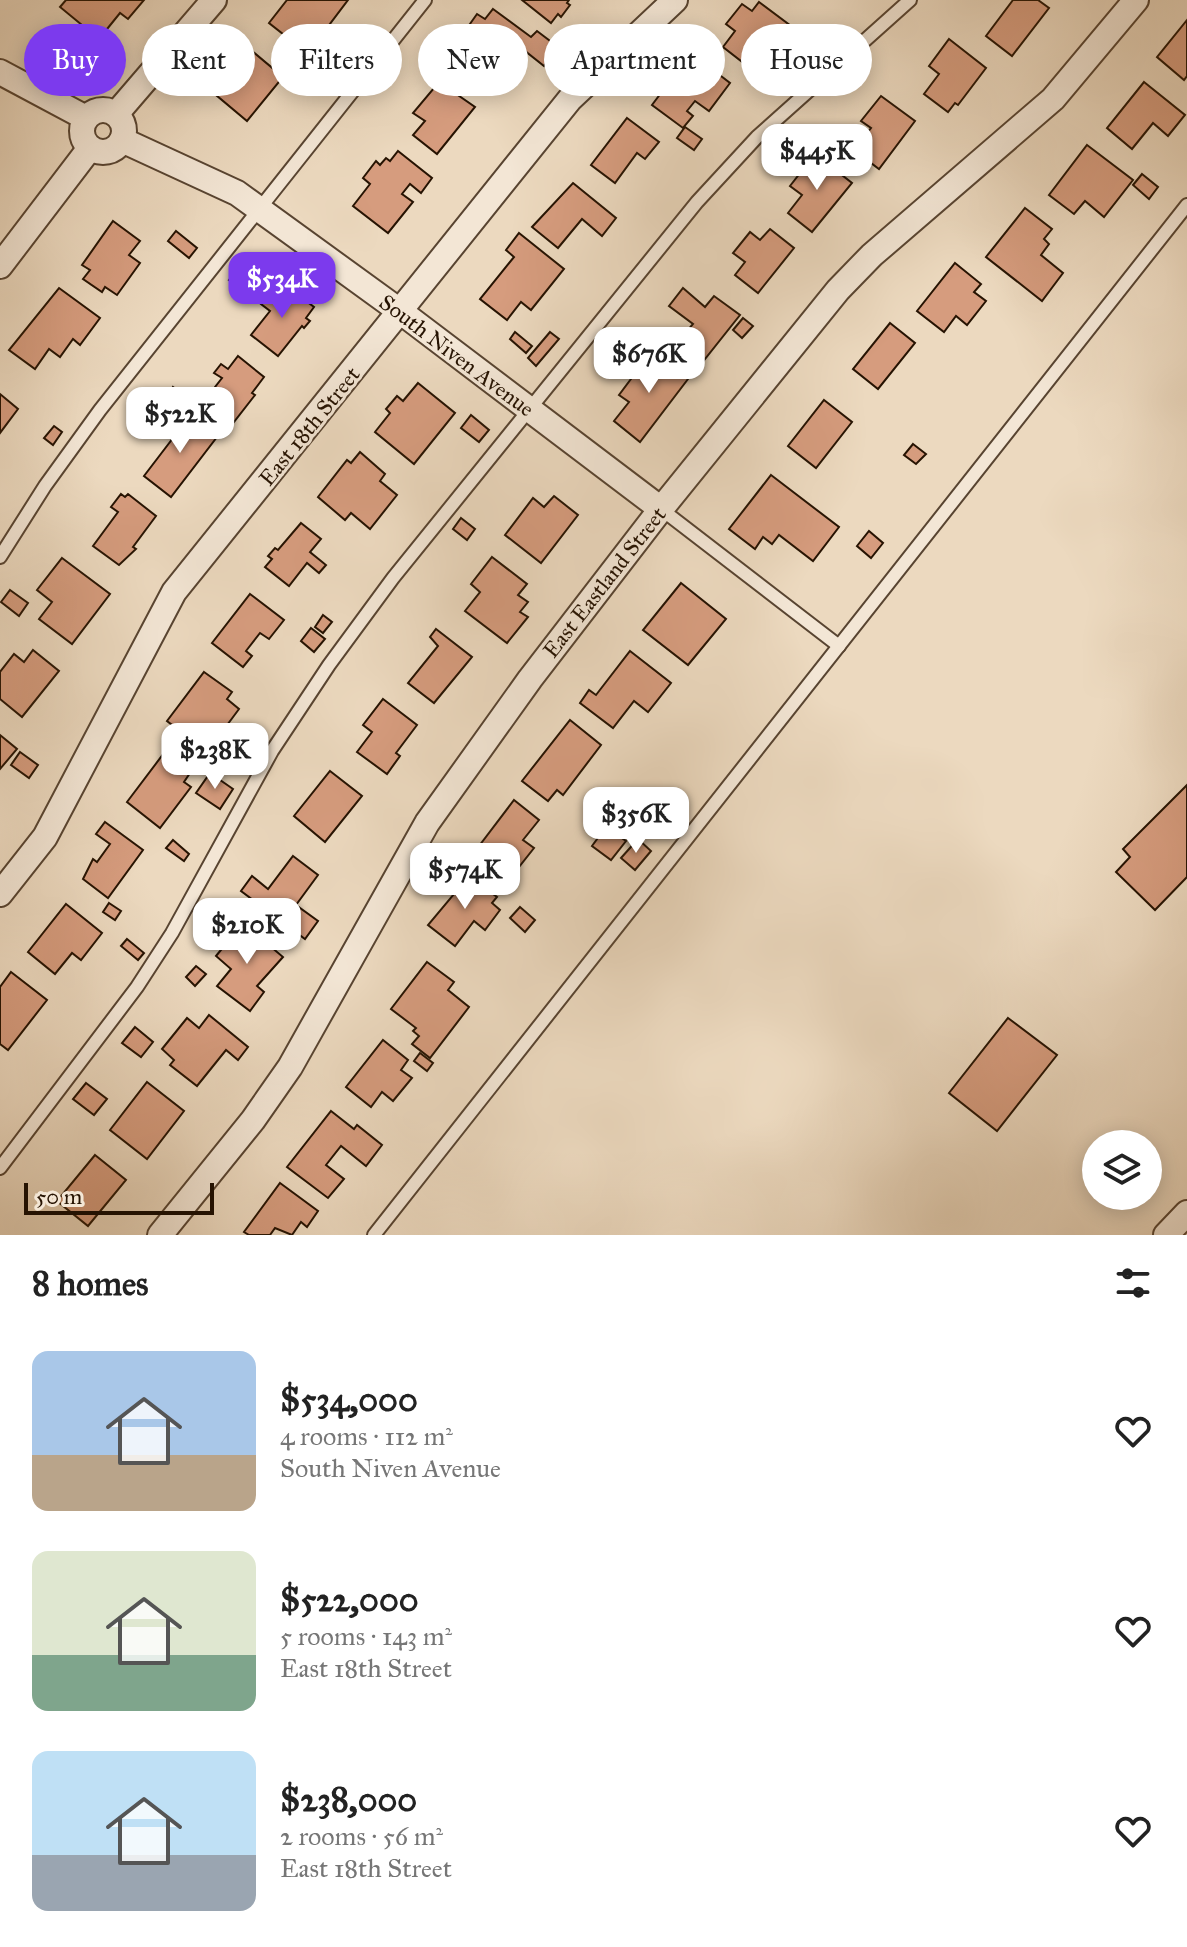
<!DOCTYPE html>
<meta charset="utf-8">
<style>
body{margin:0;font-family:"IM FELL Great Primer",serif;background:#f2f2f2;color:#222;height:100vh;display:flex;flex-direction:column;font-size:30px;white-space:nowrap}
*{box-sizing:border-box;margin:0}
p{font-size:26px;color:#767676}
.icon{flex:none;width:44px;height:44px;fill:none;stroke:currentColor;stroke-width:2;stroke-linecap:round;stroke-linejoin:round}
.map{position:relative;height:1235px;overflow:hidden}
.panel{display:flex;flex-direction:column;background:#fff;flex:1}
.panel>*{flex:none}
.top-card{position:absolute;left:24px;top:24px;width:1140px;height:72px;display:flex;gap:16px}
.buttons{position:absolute;left:1082px;top:1130px;display:grid;gap:16px}
.buttons a{display:grid;place-items:center;width:80px;height:80px;border-radius:50%;background:#fff;box-shadow:0 4px 20px #0003;font-size:40px}
.scale{position:absolute;left:24px;bottom:20px;width:190px;box-sizing:border-box;padding-left:8px;border:4px solid #261302;border-top:0;font-size:22px;line-height:28px;white-space:nowrap;color:#261302;-webkit-text-stroke:6px #f3e6d5;paint-order:stroke}
.price{position:absolute;translate:-50% -68px;padding:0 18px;border-radius:16px;background:#fff;color:#222;font-size:26px;line-height:52px;filter:drop-shadow(0 2px 4px #0008)}
.price::after{content:'';position:absolute;left:50%;top:48px;width:24px;height:18px;margin-left:-12px;background:inherit;clip-path:polygon(0 0,100% 0,50% 100%)}
.price.selected{background:#7c3aed;color:#fff}
ul{padding:0;list-style:none}
li{display:flex;align-items:center;gap:24px;height:200px;padding:0 32px}
li span{display:grid;place-items:center;flex:none;width:224px;height:160px;border-radius:16px;color:#555}
li>.icon{margin-inline-start:auto}
span .icon{width:96px;height:96px;fill:#fffc;stroke-width:1}
li b{font-size:34px}
h2{display:flex;justify-content:space-between;align-items:center;height:96px;padding:0 32px;font-size:34px}
.tag{padding:0 28px;border-radius:36px;background:#fff;box-shadow:0 4px 20px #0003;font-size:28px;line-height:72px}
.tag.selected{background:#7c3aed;color:#fff}
.map>svg:first-child{display:block}
.building{fill:#d69c7e;stroke:#261302;stroke-width:2}
.lines{fill:none;stroke-linecap:round;stroke-linejoin:round}
.service-casing{stroke:#584431;stroke-width:16}
.minor-casing{stroke:#584431;stroke-width:28}
.service{stroke:#f3e6d5;stroke-width:12}
.minor{stroke:#f3e6d5;stroke-width:24}
.labels{text-anchor:middle;stroke-width:6;stroke-linejoin:round;paint-order:stroke}
.street-label{font-size:22px;fill:#261302;stroke:#f3e6d5}
</style>
<div class="map">
<svg width="1187" height="1235" viewBox="0 0 1187 1235">
<rect width="100%" height="100%" fill="#ecd9bf"/>
<filter id="stains"><feTurbulence type="fractalNoise" baseFrequency=".0025" numOctaves="4"/><feColorMatrix values="0 0 0 0 .2 0 0 0 0 .09 0 0 0 0 .02 0 0 0 .5 -.17"/></filter>
<radialGradient id="worn" r=".72"><stop offset=".6" stop-color="#630" stop-opacity="0"/><stop offset="1" stop-color="#630" stop-opacity=".3"/></radialGradient>
<!-- building -->
<g class="building">
<path d="M 66,0 L 144,0 L 128,19 L 120,13 L 99,39 L 60,7 Z"/>
<path d="M 287,0 L 348,0 L 320,37 L 309,29 L 297,45 L 269,23 Z"/>
<path d="M 522,0 L 569,0 L 567,3 L 570,5 L 561,17 L 558,14 L 551,23 Z"/>
<path d="M 1013,0 L 1038,0 L 1049,8 L 1012,56 L 986,36 Z"/>
<path d="M 759,2 L 795,29 L 759,75 L 723,47 L 735,31 L 726,24 L 742,4 L 752,11 Z"/>
<path d="M 493,9 L 531,37 L 537,31 L 558,47 L 544,66 L 525,51 L 495,91 L 467,70 L 474,60 L 466,55 L 472,47 L 460,38 L 477,14 L 485,19 Z"/>
<path d="M 1187,20 L 1187,76 L 1184,80 L 1157,57 Z"/>
<path d="M 949,39 L 986,68 L 958,105 L 955,103 L 948,112 L 924,94 L 939,74 L 929,66 Z"/>
<path d="M 252,51 L 283,77 L 247,121 L 216,95 Z"/>
<path d="M 691,53 L 730,83 L 709,111 L 695,101 L 687,111 L 693,116 L 683,128 L 652,105 Z"/>
<path d="M 439,82 L 475,107 L 437,154 L 413,135 L 425,121 L 413,113 Z"/>
<path d="M 1144,82 L 1185,115 L 1168,136 L 1153,123 L 1132,149 L 1107,128 Z"/>
<path d="M 881,96 L 915,121 L 879,169 L 854,150 L 871,128 L 861,121 Z"/>
<path d="M 627,118 L 659,142 L 645,159 L 637,153 L 615,183 L 591,165 Z"/>
<path d="M 685,127 L 702,139 L 694,150 L 677,138 Z"/>
<path d="M 1087,145 L 1133,180 L 1104,217 L 1085,201 L 1074,214 L 1049,195 Z"/>
<path d="M 398,151 L 432,178 L 421,193 L 410,184 L 402,194 L 413,202 L 388,233 L 353,206 L 370,184 L 363,178 L 376,161 L 380,165 L 386,158 L 390,161 Z"/>
<path d="M 815,154 L 852,183 L 812,232 L 788,213 L 802,195 L 790,186 Z"/>
<path d="M 1142,174 L 1158,187 L 1149,199 L 1133,185 Z"/>
<path d="M 573,183 L 616,218 L 602,236 L 582,219 L 558,248 L 532,227 Z"/>
<path d="M 1025,208 L 1052,229 L 1044,239 L 1049,244 L 1041,255 L 1063,273 L 1042,301 L 986,257 Z"/>
<path d="M 113,221 L 140,241 L 129,255 L 140,263 L 117,295 L 105,287 L 102,292 L 83,279 L 90,270 L 82,265 Z"/>
<path d="M 770,229 L 794,248 L 758,293 L 735,275 L 745,262 L 733,253 L 750,232 L 760,240 Z"/>
<path d="M 176,231 L 197,248 L 189,258 L 168,241 Z"/>
<path d="M 519,233 L 564,269 L 531,310 L 521,302 L 507,320 L 480,299 L 514,257 L 506,250 Z"/>
<path d="M 247,257 L 270,274 L 252,297 L 229,280 Z"/>
<path d="M 955,263 L 981,284 L 974,292 L 986,301 L 967,325 L 956,316 L 944,332 L 917,311 Z"/>
<path d="M 59,288 L 100,318 L 80,345 L 73,339 L 60,357 L 49,349 L 35,369 L 9,350 Z"/>
<path d="M 289,288 L 314,307 L 306,318 L 310,321 L 304,328 L 302,326 L 278,356 L 251,335 L 270,311 L 261,304 L 272,290 L 282,297 Z"/>
<path d="M 683,288 L 705,307 L 714,296 L 740,315 L 701,364 L 677,343 L 693,324 L 669,306 Z"/>
<path d="M 743,318 L 753,326 L 742,338 L 733,330 Z"/>
<path d="M 890,323 L 915,343 L 878,389 L 853,369 Z"/>
<path d="M 515,332 L 532,346 L 526,353 L 510,339 Z"/>
<path d="M 550,332 L 559,339 L 536,366 L 528,358 Z"/>
<path d="M 652,351 L 688,379 L 640,442 L 614,421 L 629,402 L 619,395 Z"/>
<path d="M 238,356 L 264,377 L 252,393 L 255,395 L 230,427 L 201,405 L 222,378 L 214,373 L 221,364 L 228,369 Z"/>
<path d="M 418,383 L 455,413 L 414,464 L 375,432 L 390,413 L 386,409 L 397,396 L 403,401 Z"/>
<path d="M 173,387 L 194,400 L 188,409 L 167,397 Z"/>
<path d="M 0,394 L 18,409 L 0,433 Z"/>
<path d="M 824,400 L 852,422 L 816,468 L 788,446 Z"/>
<path d="M 202,408 L 219,421 L 213,429 L 196,416 Z"/>
<path d="M 471,415 L 489,430 L 479,442 L 461,428 Z"/>
<path d="M 174,418 L 185,427 L 192,419 L 217,437 L 171,497 L 144,476 L 173,438 L 164,431 Z"/>
<path d="M 54,426 L 62,432 L 53,445 L 44,438 Z"/>
<path d="M 913,444 L 926,454 L 916,464 L 904,455 Z"/>
<path d="M 360,452 L 385,474 L 380,481 L 397,495 L 370,529 L 351,513 L 345,520 L 318,497 L 347,460 L 351,463 Z"/>
<path d="M 771,475 L 839,527 L 813,561 L 779,535 L 772,544 L 763,537 L 755,549 L 729,529 Z"/>
<path d="M 121,494 L 125,497 L 128,494 L 156,516 L 133,547 L 136,549 L 119,565 L 93,546 L 118,512 L 111,507 Z"/>
<path d="M 554,496 L 578,515 L 541,563 L 505,535 L 533,498 L 544,507 Z"/>
<path d="M 461,518 L 475,529 L 467,540 L 453,529 Z"/>
<path d="M 301,523 L 321,539 L 310,552 L 326,565 L 319,573 L 307,563 L 289,586 L 265,567 L 272,559 L 268,556 L 275,548 L 278,550 Z"/>
<path d="M 869,531 L 883,543 L 871,558 L 857,546 Z"/>
<path d="M 492,557 L 527,584 L 518,595 L 528,602 L 520,612 L 528,617 L 507,643 L 465,611 L 480,592 L 471,584 Z"/>
<path d="M 62,558 L 110,594 L 72,644 L 39,619 L 52,602 L 37,590 Z"/>
<path d="M 681,583 L 726,619 L 688,665 L 643,630 Z"/>
<path d="M 10,590 L 28,603 L 19,616 L 1,602 Z"/>
<path d="M 250,594 L 284,620 L 269,639 L 260,633 L 246,651 L 252,656 L 243,667 L 212,643 Z"/>
<path d="M 323,615 L 332,622 L 323,633 L 315,627 Z"/>
<path d="M 311,628 L 325,639 L 314,652 L 301,641 Z"/>
<path d="M 436,629 L 472,657 L 434,703 L 408,683 L 438,646 L 430,637 Z"/>
<path d="M 33,650 L 59,671 L 22,717 L 0,699 L 0,672 L 14,654 L 24,662 Z"/>
<path d="M 630,651 L 671,683 L 648,712 L 634,701 L 613,728 L 580,703 L 589,690 L 596,695 Z"/>
<path d="M 204,672 L 232,692 L 227,699 L 239,709 L 207,752 L 167,721 Z"/>
<path d="M 383,699 L 417,725 L 396,753 L 400,756 L 387,774 L 357,752 L 372,732 L 363,725 Z"/>
<path d="M 570,720 L 601,745 L 563,795 L 557,790 L 548,801 L 522,781 Z"/>
<path d="M 0,735 L 17,749 L 0,769 Z"/>
<path d="M 20,752 L 38,765 L 29,778 L 11,765 Z"/>
<path d="M 164,753 L 190,773 L 184,782 L 191,787 L 160,828 L 127,802 Z"/>
<path d="M 330,771 L 362,796 L 325,842 L 294,816 Z"/>
<path d="M 210,773 L 233,789 L 220,809 L 196,793 Z"/>
<path d="M 1187,785 L 1187,877 L 1155,910 L 1116,872 L 1130,857 L 1123,849 Z"/>
<path d="M 514,800 L 539,820 L 523,840 L 534,848 L 511,877 L 476,850 Z"/>
<path d="M 105,822 L 143,850 L 108,898 L 83,879 L 93,859 L 97,862 L 110,844 L 96,834 Z"/>
<path d="M 606,827 L 626,841 L 611,860 L 592,846 Z"/>
<path d="M 638,839 L 651,851 L 635,870 L 621,858 Z"/>
<path d="M 173,840 L 189,854 L 184,861 L 166,848 Z"/>
<path d="M 293,856 L 318,875 L 296,905 L 318,921 L 305,939 L 241,891 L 252,876 L 268,889 Z"/>
<path d="M 469,876 L 497,897 L 492,903 L 500,910 L 485,930 L 474,921 L 455,946 L 428,925 Z"/>
<path d="M 109,903 L 121,911 L 115,920 L 103,912 Z"/>
<path d="M 66,904 L 102,933 L 81,960 L 72,953 L 55,974 L 28,952 Z"/>
<path d="M 520,907 L 535,920 L 525,932 L 510,918 Z"/>
<path d="M 243,923 L 283,957 L 257,986 L 264,992 L 250,1011 L 217,986 L 231,969 L 216,956 Z"/>
<path d="M 127,939 L 144,953 L 138,960 L 121,946 Z"/>
<path d="M 427,962 L 454,982 L 448,990 L 469,1007 L 430,1058 L 412,1044 L 419,1036 L 413,1031 L 416,1028 L 391,1009 Z"/>
<path d="M 196,966 L 206,974 L 195,986 L 186,977 Z"/>
<path d="M 11,972 L 47,1000 L 8,1050 L 0,1044 L 0,987 Z"/>
<path d="M 209,1015 L 248,1047 L 238,1060 L 226,1050 L 197,1086 L 170,1065 L 174,1060 L 162,1049 L 187,1018 L 199,1028 Z"/>
<path d="M 1008,1018 L 1057,1055 L 997,1131 L 949,1093 Z"/>
<path d="M 135,1027 L 153,1042 L 141,1057 L 122,1043 Z"/>
<path d="M 383,1040 L 408,1060 L 401,1070 L 412,1078 L 393,1101 L 382,1092 L 371,1107 L 346,1087 Z"/>
<path d="M 420,1053 L 433,1063 L 427,1071 L 414,1061 Z"/>
<path d="M 147,1082 L 184,1111 L 147,1159 L 110,1130 Z"/>
<path d="M 86,1083 L 107,1099 L 94,1115 L 73,1099 Z"/>
<path d="M 331,1111 L 354,1129 L 357,1125 L 382,1145 L 366,1166 L 341,1146 L 326,1165 L 344,1179 L 328,1198 L 287,1167 Z"/>
<path d="M 95,1155 L 126,1180 L 88,1226 L 57,1201 Z"/>
<path d="M 280,1183 L 318,1211 L 307,1227 L 301,1222 L 292,1235 L 275,1228 L 270,1235 L 249,1235 L 244,1232 Z"/>
</g>
<g class="lines">
<!-- service casing -->
<g class="service-casing">
<g id="service">
<path d="M 661,509 L 839,646"/>
<path d="M 0,557 L 45,486 L 100,410 L 425,0"/>
<path d="M 0,1168 L 137,987 L 172,933 L 272,751 L 329,665 L 393,578 L 697,202 L 757,137 L 910,0"/>
<path d="M 374,1235 L 1187,205"/>
</g>
</g>
<!-- minor casing -->
<g class="minor-casing">
<g id="minor">
<path d="M 0,72 L 86,118"/>
<circle cx="103" cy="131" r="21"/>
<path d="M 116,114 L 214,0"/>
<path d="M 122,140 L 237,193 L 401,312 L 661,509"/>
<path d="M 0,266 L 90,148"/>
<path d="M 0,894 L 45,837 L 174,592 L 570,99 L 675,0"/>
<path d="M 160,1235 L 253,1120 L 290,1067 L 427,823 L 530,679 L 661,509 L 838,290 L 872,255 L 1053,99 L 1136,0"/>
<path d="M 1166,1235 L 1187,1213"/>
</g>
</g>
<!-- service -->
<use href="#service" class="service"/>
<!-- minor -->
<use href="#minor" class="minor"/>
</g>
<g class="labels">
<!-- street labels -->
<g class="street-label">
<text transform="translate(457 355) rotate(37)" y="8">South Niven Avenue</text>
<text transform="translate(309 426) rotate(-51)" y="8">East 18th Street</text>
<text transform="translate(604 582) rotate(-52)" y="8">East Eastland Street</text>
</g>
</g>
<rect width="100%" height="100%" filter="url(#stains)"/>
<rect width="100%" height="100%" fill="url(#worn)"/>
</svg>
<div class="buttons">
<a><svg class="icon" aria-label="layers" viewBox="0 0 24 24"><path d="M12 4l9 5-9 5-9-5zM3 14l9 5 9-5"/></svg></a>
</div>
<div class="scale">50 m</div>
<b class="price" style="left:817px;top:192px">$445K</b>
<b class="price selected" style="left:282px;top:320px">$534K</b>
<b class="price" style="left:649px;top:395px">$676K</b>
<b class="price" style="left:180px;top:455px">$522K</b>
<b class="price" style="left:215px;top:791px">$238K</b>
<b class="price" style="left:636px;top:855px">$356K</b>
<b class="price" style="left:465px;top:911px">$574K</b>
<b class="price" style="left:247px;top:966px">$210K</b>
<div class="top-card">
<a class="tag selected">Buy</a>
<a class="tag">Rent</a>
<a class="tag">Filters</a>
<a class="tag">New</a>
<a class="tag">Apartment</a>
<a class="tag">House</a>
</div>
</div>
<section class="panel">
<h2>8 homes<svg class="icon" aria-label="filters" viewBox="0 0 24 24"><path d="M4 7h16M4 17h16"/><circle cx="9" cy="7" r="2"/><circle cx="15" cy="17" r="2"/></svg></h2>
<ul>
<li><span style="background:linear-gradient(#a9c7e8 65%,#b9a48a 0)"><svg class="icon" aria-label="home" viewBox="0 0 24 24"><path d="M3 11l9-7 9 7M6 9v11h12V9"/></svg></span><div><b>$534,000</b><p>4 rooms · 112 m²</p><p>South Niven Avenue</p></div><svg class="icon" aria-label="heart" viewBox="0 0 24 24"><path d="M12 20l-8-8c-3-5 5-10 8-4 3-6 11-1 8 4z"/></svg></li>
<li><span style="background:linear-gradient(#dfe7d0 65%,#7fa58c 0)"><svg class="icon" aria-label="home" viewBox="0 0 24 24"><path d="M3 11l9-7 9 7M6 9v11h12V9"/></svg></span><div><b>$522,000</b><p>5 rooms · 143 m²</p><p>East 18th Street</p></div><svg class="icon" aria-label="heart" viewBox="0 0 24 24"><path d="M12 20l-8-8c-3-5 5-10 8-4 3-6 11-1 8 4z"/></svg></li>
<li><span style="background:linear-gradient(#bfe0f5 65%,#9aa5b1 0)"><svg class="icon" aria-label="home" viewBox="0 0 24 24"><path d="M3 11l9-7 9 7M6 9v11h12V9"/></svg></span><div><b>$238,000</b><p>2 rooms · 56 m²</p><p>East 18th Street</p></div><svg class="icon" aria-label="heart" viewBox="0 0 24 24"><path d="M12 20l-8-8c-3-5 5-10 8-4 3-6 11-1 8 4z"/></svg></li>
</ul>
</section>
